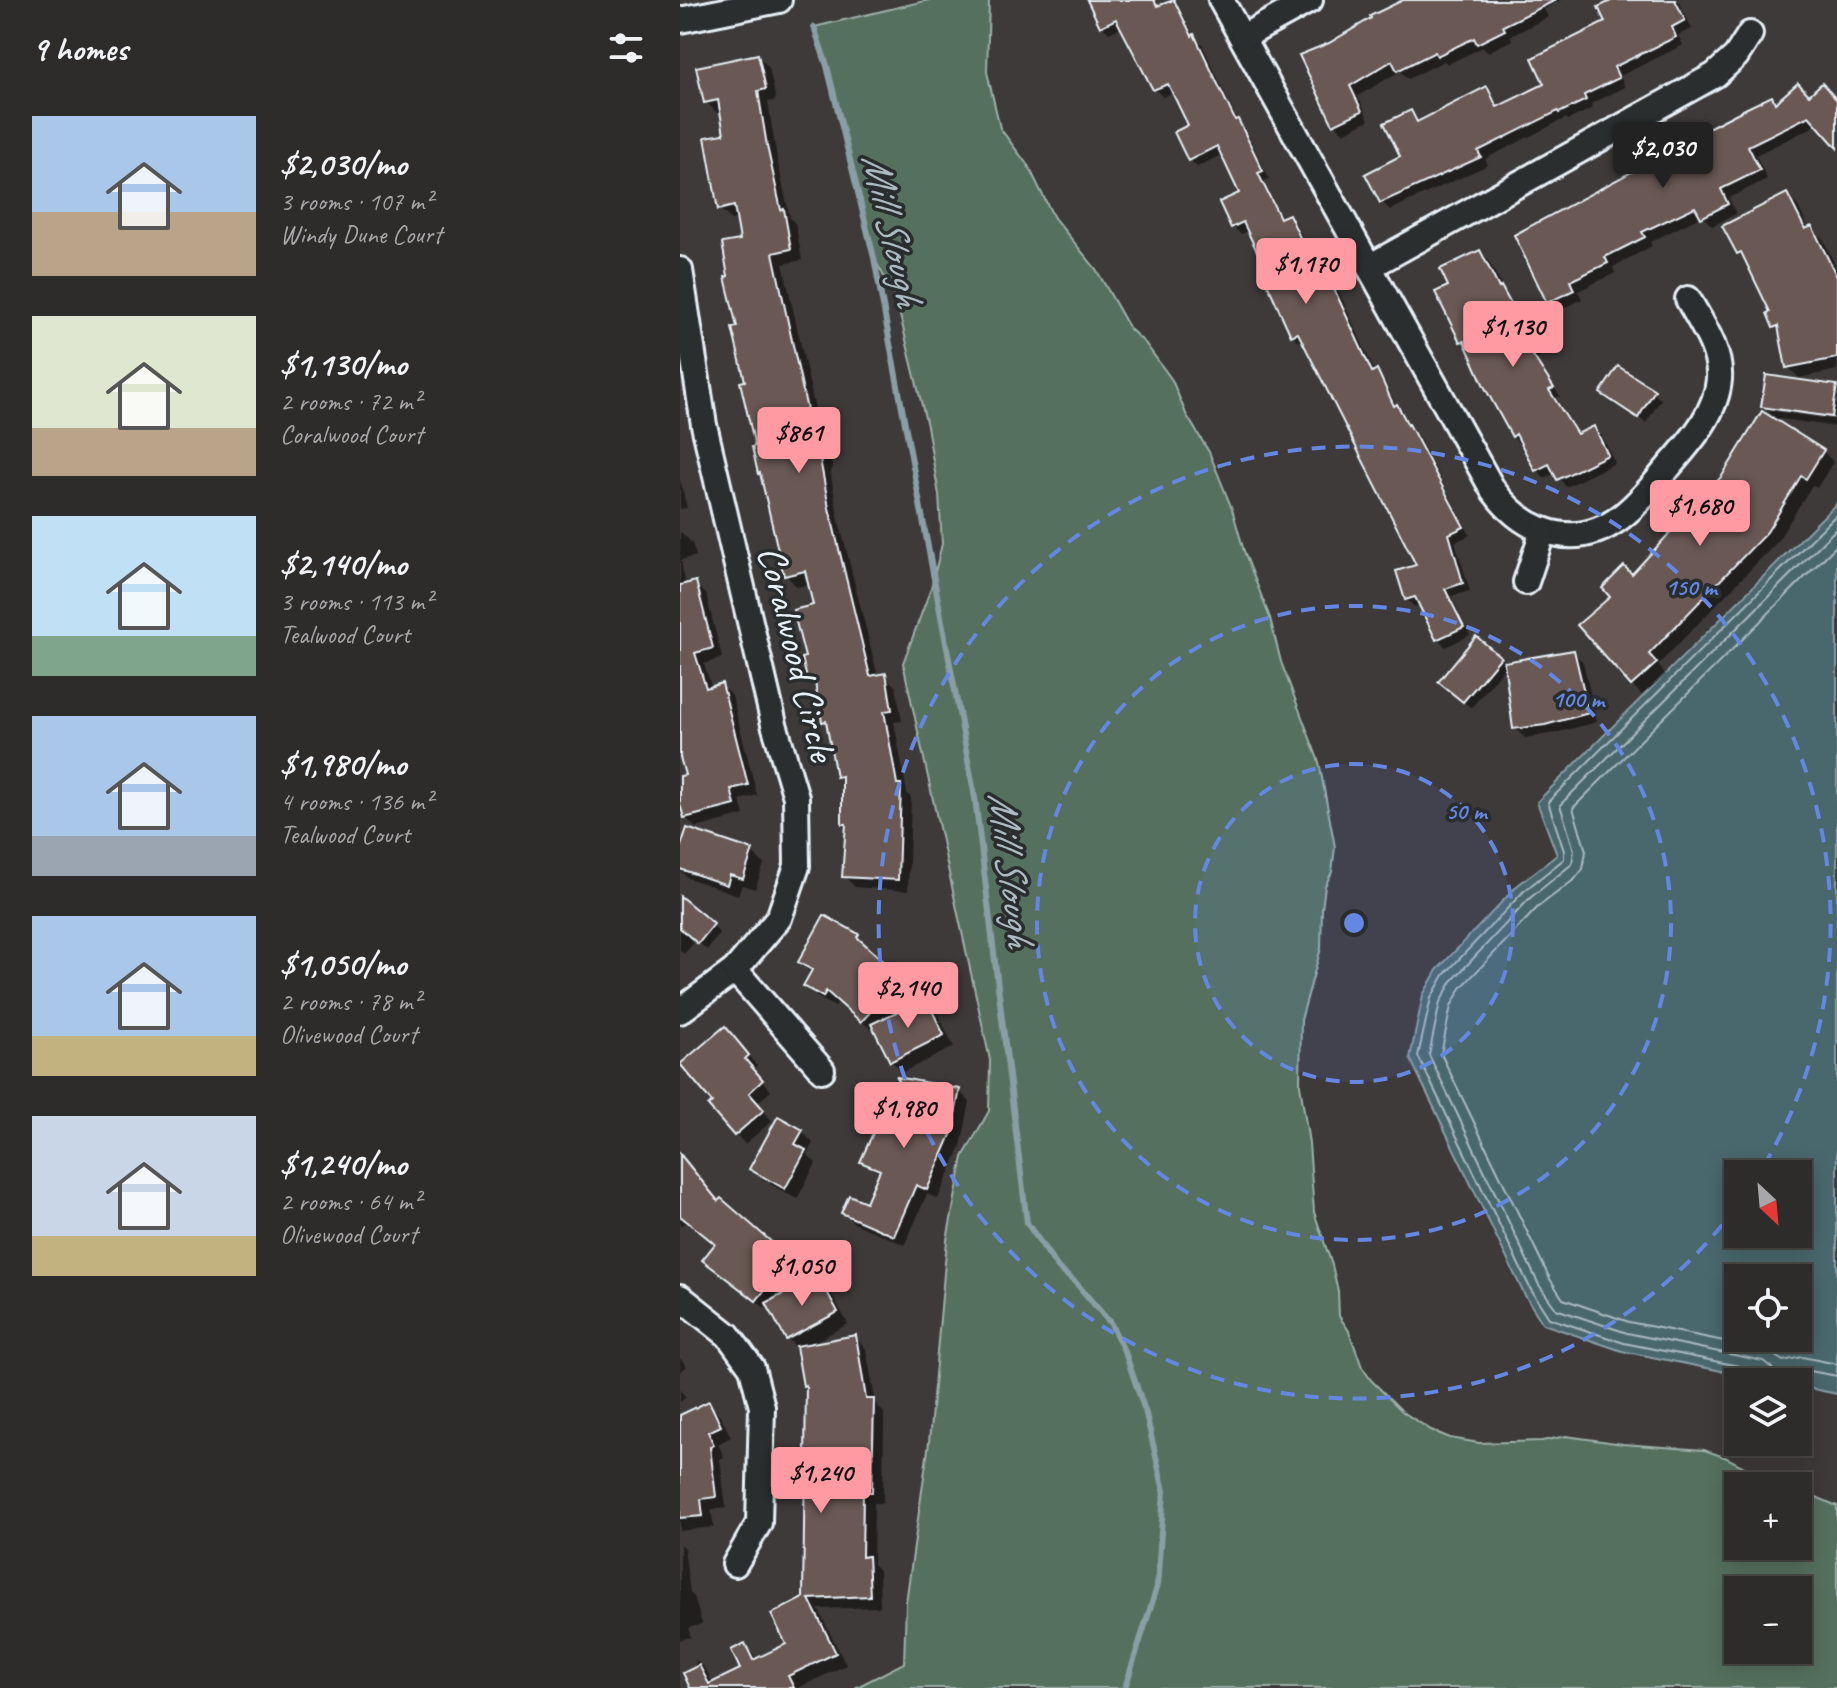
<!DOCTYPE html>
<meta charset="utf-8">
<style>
body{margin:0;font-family:Caveat,sans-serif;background:#363433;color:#f1f3f6;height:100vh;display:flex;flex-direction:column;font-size:30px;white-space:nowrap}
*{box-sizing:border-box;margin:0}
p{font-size:26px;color:#a7a7a9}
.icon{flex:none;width:44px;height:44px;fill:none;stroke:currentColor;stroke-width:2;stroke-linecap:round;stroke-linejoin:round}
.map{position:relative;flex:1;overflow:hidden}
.sheet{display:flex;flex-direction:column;background:#2e2c2b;width:680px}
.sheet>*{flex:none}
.needle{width:52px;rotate:154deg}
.tools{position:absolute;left:1044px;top:1160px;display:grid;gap:16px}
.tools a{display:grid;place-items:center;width:88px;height:88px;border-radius:0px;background:#2e2c2b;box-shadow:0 4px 20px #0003,0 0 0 2px #494847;font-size:40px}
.price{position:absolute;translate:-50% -68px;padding:0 18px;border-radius:8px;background:#ff9aa2;color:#111;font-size:26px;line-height:52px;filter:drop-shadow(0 2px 4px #0008)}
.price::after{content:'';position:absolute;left:50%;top:48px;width:24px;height:18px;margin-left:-12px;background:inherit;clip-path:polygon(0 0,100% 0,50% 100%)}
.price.active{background:#222;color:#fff}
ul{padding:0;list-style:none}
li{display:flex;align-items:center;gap:24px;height:200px;padding:0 32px}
li span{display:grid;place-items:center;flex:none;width:224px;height:160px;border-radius:0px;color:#555}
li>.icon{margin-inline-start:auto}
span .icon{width:96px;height:96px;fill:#fffc;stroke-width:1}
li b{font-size:34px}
h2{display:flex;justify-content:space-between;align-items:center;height:96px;padding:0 32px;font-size:34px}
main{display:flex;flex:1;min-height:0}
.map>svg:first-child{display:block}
.green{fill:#55705e;stroke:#9eb0ab;stroke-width:2;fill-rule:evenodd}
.water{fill:#4a676e;stroke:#899ea5;stroke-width:2;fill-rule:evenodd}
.shadow{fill:#0007}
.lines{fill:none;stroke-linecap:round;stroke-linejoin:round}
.shore{stroke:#a9bac1;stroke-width:2}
.stream{stroke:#899ea5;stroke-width:6}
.building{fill:#695853;stroke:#e8f1f8;stroke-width:2}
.minor-casing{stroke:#e8f1f8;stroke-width:30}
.minor{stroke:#2a2d2e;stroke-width:24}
.ring{fill:none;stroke:#6487e3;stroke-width:4;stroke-dasharray:14 10}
.labels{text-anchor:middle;stroke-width:7;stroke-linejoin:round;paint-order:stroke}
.street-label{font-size:40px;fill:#e8f1f8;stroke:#2a2d2e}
.water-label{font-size:42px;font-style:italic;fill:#a9bac1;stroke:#2a2d2e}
.centre{fill:#6487e3;stroke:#2a2d2e;stroke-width:4}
.ring-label{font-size:24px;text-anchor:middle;font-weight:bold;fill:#6487e3;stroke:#2a2d2e;stroke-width:7;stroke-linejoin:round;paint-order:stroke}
</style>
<main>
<section class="sheet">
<h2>9 homes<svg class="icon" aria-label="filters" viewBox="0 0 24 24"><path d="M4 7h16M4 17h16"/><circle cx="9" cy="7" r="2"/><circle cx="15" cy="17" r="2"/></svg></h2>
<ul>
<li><span style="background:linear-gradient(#a9c7e8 60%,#b9a48a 0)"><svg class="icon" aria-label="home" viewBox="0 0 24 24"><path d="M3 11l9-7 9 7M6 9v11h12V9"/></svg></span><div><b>$2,030/mo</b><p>3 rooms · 107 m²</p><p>Windy Dune Court</p></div></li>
<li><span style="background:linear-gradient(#dfe7d0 70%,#b9a48a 0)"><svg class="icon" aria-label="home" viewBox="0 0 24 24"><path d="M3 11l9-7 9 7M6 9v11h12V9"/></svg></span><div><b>$1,130/mo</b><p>2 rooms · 72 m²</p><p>Coralwood Court</p></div></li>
<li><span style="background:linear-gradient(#bfe0f5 75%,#7fa58c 0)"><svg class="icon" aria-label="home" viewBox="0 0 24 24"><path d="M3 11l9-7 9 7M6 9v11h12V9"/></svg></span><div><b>$2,140/mo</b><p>3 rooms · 113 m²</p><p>Tealwood Court</p></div></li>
<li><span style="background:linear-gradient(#a9c7e8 75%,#9aa5b1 0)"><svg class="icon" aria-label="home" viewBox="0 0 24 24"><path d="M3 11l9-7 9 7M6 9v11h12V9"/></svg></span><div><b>$1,980/mo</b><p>4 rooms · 136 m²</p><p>Tealwood Court</p></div></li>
<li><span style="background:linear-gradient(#a9c7e8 75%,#c2b280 0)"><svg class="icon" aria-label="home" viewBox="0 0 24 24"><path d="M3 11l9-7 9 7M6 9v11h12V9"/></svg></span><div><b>$1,050/mo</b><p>2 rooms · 78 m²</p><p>Olivewood Court</p></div></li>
<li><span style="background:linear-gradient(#c9d6e8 75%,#c2b280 0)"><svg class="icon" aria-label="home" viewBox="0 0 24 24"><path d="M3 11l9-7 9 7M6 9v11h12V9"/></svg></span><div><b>$1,240/mo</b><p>2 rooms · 64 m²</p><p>Olivewood Court</p></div></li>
</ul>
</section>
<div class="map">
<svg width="1157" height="1688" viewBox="0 0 1157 1688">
<rect width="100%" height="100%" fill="#3d3a39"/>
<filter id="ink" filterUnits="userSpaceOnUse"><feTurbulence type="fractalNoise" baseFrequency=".0125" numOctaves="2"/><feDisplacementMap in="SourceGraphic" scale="16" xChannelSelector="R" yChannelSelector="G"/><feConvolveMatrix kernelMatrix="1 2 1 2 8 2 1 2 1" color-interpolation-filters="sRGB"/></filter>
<g filter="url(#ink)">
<!-- green -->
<path class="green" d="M 249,0 L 309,0 L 307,72 L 320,128 L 349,167 L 374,218 L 416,269 L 450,329 L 465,343 L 492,380 L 506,414 L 529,452 L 552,509 L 564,551 L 590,618 L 601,662 L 639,762 L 655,847 L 652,872 L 645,886 L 642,909 L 641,948 L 621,1020 L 620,1085 L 629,1143 L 634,1212 L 652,1265 L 658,1291 L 659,1316 L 669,1331 L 682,1367 L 691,1380 L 723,1412 L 751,1430 L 770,1438 L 799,1443 L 862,1441 L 886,1436 L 943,1444 L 1024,1450 L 1047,1458 L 1085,1478 L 1111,1486 L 1058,1486 L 1058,1546 L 1118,1546 L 1118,1489 L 1157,1506 L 1157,1688 L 175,1688 L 224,1663 L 226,1602 L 249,1442 L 267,1240 L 283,1157 L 309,1111 L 310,1060 L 223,663 L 251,588 L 262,544 L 259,495 L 247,426 L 216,299 L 194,258 L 147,66 L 134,27 ZM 1058,1590 L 1118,1590 L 1118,1650 L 1058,1650 Z"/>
<!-- water -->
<path class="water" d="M 1157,503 L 1157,1394 L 1118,1386 L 1118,1382 L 1096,1382 L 942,1351 L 863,1324 L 844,1294 L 730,1058 L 743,995 L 757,970 L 838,885 L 877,855 L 857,802 ZM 1058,1174 L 1118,1174 L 1118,1234 L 1058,1234 ZM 1058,1278 L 1118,1278 L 1118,1338 L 1058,1338 Z"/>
<!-- shadow -->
<g class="shadow">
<path d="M 409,0 L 476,0 L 479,7 L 493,0 L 500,8 L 515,38 L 522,44 L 558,122 L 565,129 L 589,179 L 584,181 L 602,219 L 608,216 L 616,224 L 628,249 L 637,256 L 651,285 L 659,292 L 695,372 L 704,380 L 717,407 L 737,434 L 790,535 L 775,542 L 790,591 L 771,596 L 790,635 L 766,647 L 758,639 L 741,605 L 734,607 L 727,599 L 739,566 L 624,341 L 620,343 L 612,335 L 587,269 L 569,230 L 561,234 L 553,227 L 562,193 L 543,154 L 517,167 L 509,159 L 511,126 L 494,92 L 483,97 L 475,89 L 442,27 L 429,33 L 422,26 Z"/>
<path d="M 725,0 L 881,0 L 864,9 L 868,17 L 831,36 L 832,40 L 808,52 L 803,47 L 768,64 L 764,61 L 728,79 L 720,71 L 678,96 L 689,120 L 664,133 L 655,124 L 649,44 Z"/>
<path d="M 938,0 L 998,0 L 1012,29 L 998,35 L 1003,45 L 940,76 L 945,87 L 911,104 L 913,108 L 888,120 L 886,118 L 805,159 L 808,165 L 710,210 L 702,202 L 723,157 L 731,112 L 740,123 L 807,88 L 820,107 L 867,84 L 928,23 Z"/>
<path d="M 78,56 L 89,68 L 96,100 L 88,102 L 97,159 L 110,218 L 115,223 L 122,260 L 103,264 L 139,427 L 143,431 L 153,469 L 150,470 L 159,521 L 198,677 L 205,676 L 216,687 L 222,721 L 214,722 L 227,793 L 231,798 L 228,891 L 175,887 L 164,876 L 167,826 L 164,823 L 164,782 L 158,776 L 149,727 L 144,721 L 138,687 L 128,678 L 127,659 L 136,607 L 130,584 L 117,587 L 106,575 L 117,499 L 80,473 L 63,384 L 68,383 L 59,329 L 63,242 L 59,219 L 51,220 L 40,209 L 46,136 L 42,112 L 37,113 L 26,102 Z"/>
<path d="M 1130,97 L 1157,102 L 1157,144 L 1139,124 L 1076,155 L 1087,179 L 1049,198 L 1056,214 L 1032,226 L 1022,216 L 970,242 L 972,246 L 933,267 L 935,273 L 898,291 L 902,299 L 878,311 L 869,302 L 837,236 L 1092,98 L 1097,104 Z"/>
<path d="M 1107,196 L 1118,206 L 1129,230 L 1132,229 L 1143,239 L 1157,269 L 1157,370 L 1119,378 L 1108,367 L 1102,334 L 1095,327 L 1089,314 L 1093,313 L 1068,263 L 1059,253 Z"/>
<path d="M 800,252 L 808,260 L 847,331 L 860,358 L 856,360 L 880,396 L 876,398 L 899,435 L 914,428 L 922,436 L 935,463 L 886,487 L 876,473 L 864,478 L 833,436 L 790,350 L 782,341 L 771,287 Z"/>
<path d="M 938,369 L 981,399 L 966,423 L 923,393 Z"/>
<path d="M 1156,387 L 1157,416 L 1093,407 L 1093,411 L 1157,420 L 1157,427 L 1095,418 L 1083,406 Z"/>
<path d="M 1143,451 L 1153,462 L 1137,488 L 1132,485 L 1097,542 L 978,665 L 986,675 L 962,695 L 952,685 L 952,577 Z"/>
<path d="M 0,479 L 7,508 L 0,509 Z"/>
<path d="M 1,532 L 12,543 L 16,556 L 1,560 L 6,586 L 15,584 L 26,594 L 42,658 L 24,664 L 32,689 L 41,686 L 52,696 L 77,795 L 60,800 L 64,815 L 16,828 L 5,817 L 0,796 L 0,778 L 7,776 L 0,750 L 0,533 Z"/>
<path d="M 893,652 L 903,662 L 917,722 L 875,733 L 845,738 L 835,728 L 826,666 L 791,708 L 768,689 L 820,658 L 826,664 Z"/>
<path d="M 72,852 L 84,864 L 75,889 L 62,885 L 58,895 L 8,878 L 0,870 L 0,855 Z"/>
<path d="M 0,899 L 40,933 L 27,950 L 16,940 L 4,954 L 0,950 Z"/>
<path d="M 177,936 L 232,991 L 206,1019 L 245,1000 L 257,1012 L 274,1047 L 223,1072 L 211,1061 L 196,1030 L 194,1032 L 159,1001 L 155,1007 L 137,997 L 125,985 L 132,974 L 120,962 Z"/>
<path d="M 54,1038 L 77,1066 L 73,1070 L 91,1091 L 77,1103 L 92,1121 L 65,1144 L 30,1106 L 34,1103 Z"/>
<path d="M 279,1091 L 290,1102 L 281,1146 L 258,1199 L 247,1194 L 225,1245 L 174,1223 L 163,1212 L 187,1205 L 201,1175 L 183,1161 Z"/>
<path d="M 122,1131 L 133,1143 L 127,1154 L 136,1163 L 117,1199 L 83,1180 L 71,1169 Z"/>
<path d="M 0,1155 L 39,1203 L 41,1201 L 117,1268 L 85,1308 L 33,1268 L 37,1244 L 7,1221 L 0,1226 Z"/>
<path d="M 137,1277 L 149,1289 L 168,1324 L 130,1344 L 175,1337 L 186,1349 L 196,1404 L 204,1413 L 203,1503 L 194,1503 L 193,1564 L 199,1570 L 200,1607 L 138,1609 L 166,1665 L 118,1688 L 12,1688 L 16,1660 L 26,1670 L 33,1685 L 63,1670 L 65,1645 L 78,1660 L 108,1645 L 125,1599 L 128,1388 L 125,1385 L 119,1350 L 108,1339 Z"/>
<path d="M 0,1358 L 7,1366 L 0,1372 Z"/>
<path d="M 0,1390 L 6,1397 L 0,1402 Z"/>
<path d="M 28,1404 L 40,1415 L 51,1437 L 38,1444 L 44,1457 L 40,1459 L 46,1508 L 31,1510 L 34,1527 L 0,1531 L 0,1418 Z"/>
<path d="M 0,1544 L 4,1548 L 10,1593 L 14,1597 L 22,1624 L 8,1628 L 11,1637 L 0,1640 Z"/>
</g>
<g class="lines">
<!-- shore -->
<g class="shore">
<path d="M 1157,528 L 880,805 L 894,850 L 892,864 L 850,898 L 772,981 L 760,1002 L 749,1055 L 859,1285 L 876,1309 L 947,1333 L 1083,1361 L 1091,1367 L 1099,1380 L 1119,1369 L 1157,1376"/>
<path d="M 1157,545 L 893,808 L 906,851 L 903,869 L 895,879 L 858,907 L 781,988 L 771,1006 L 761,1054 L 870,1279 L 883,1299 L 949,1322 L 1084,1349 L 1103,1361 L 1122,1357 L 1157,1364"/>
<path d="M 1086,1382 L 1085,1375 L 1079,1370 L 944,1343 L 869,1318 L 851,1290 L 738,1056 L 751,998 L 764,975 L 844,891 L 884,859 L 884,851 L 868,802 L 1157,514"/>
</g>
<!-- stream -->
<path class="stream" d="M 134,27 L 147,66 L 194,258 L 295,798 L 347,1223 L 378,1268 L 396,1283 L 431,1324 L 446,1355 L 466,1414 L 484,1491 L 477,1587 L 445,1688"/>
</g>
<!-- building -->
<g class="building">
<path d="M 407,0 L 474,0 L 477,6 L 494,0 L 512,36 L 514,34 L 555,120 L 558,119 L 583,171 L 578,173 L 600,218 L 609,214 L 625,248 L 630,246 L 648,284 L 651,282 L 692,372 L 697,369 L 714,406 L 717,404 L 728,425 L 729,424 L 784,527 L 769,534 L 783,583 L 765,589 L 784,627 L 756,640 L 735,597 L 725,600 L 716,571 L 736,565 L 618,333 L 611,336 L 581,270 L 585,268 L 563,222 L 551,228 L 539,202 L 559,193 L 537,146 L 508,161 L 494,132 L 508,125 L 488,84 L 473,90 L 436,19 L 420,27 Z"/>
<path d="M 723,0 L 876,0 L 823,26 L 825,30 L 797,44 L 794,38 L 757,56 L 755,52 L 717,71 L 712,61 L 670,86 L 682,111 L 653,125 L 619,55 L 649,43 L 691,18 L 690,16 Z"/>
<path d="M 933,0 L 995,0 L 1005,20 L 992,27 L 996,37 L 934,67 L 939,78 L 904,95 L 906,100 L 879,113 L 878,111 L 798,151 L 801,157 L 700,203 L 685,174 L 720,156 L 704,123 L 731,110 L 737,122 L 807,86 L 817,107 L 864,84 L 852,58 L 925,22 L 918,7 Z"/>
<path d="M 78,54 L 86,89 L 78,91 L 87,146 L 101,210 L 104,209 L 111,249 L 93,253 L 129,419 L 133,418 L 143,458 L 140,459 L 149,508 L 190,676 L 206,673 L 212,710 L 204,711 L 217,784 L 221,784 L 218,880 L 162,877 L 166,824 L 162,824 L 162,776 L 156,777 L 146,721 L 142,722 L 134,677 L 127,679 L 122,658 L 125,657 L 113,610 L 133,605 L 125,571 L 104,576 L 80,473 L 78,474 L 72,447 L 75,446 L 60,382 L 65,381 L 52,328 L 57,327 L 45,277 L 48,276 L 42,243 L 60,240 L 54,206 L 38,210 L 25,137 L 44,134 L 38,100 L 24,103 L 16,67 Z"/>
<path d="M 1118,83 L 1129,95 L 1142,83 L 1157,100 L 1157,148 L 1129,116 L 1068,146 L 1080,170 L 1041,189 L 1048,204 L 1021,218 L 1015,207 L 962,232 L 965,237 L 925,257 L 928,263 L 890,281 L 894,290 L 867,303 L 834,235 L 989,152 L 987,149 L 1065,109 L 1092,96 L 1095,103 Z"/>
<path d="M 1107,193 L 1125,229 L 1132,226 L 1157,277 L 1157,358 L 1106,368 L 1098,326 L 1093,328 L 1087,313 L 1090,312 L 1061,252 L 1057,254 L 1042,226 Z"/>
<path d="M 800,250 L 819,288 L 821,286 L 840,321 L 854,349 L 850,351 L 874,388 L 869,390 L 897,434 L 914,426 L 928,455 L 877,480 L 869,464 L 855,471 L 836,434 L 832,437 L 804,386 L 784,341 L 780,342 L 755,292 L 768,286 L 760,269 Z"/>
<path d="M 938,366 L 975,390 L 958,418 L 920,393 Z"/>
<path d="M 1086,375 L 1157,385 L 1152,417 L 1081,407 Z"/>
<path d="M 1082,411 L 1144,450 L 1126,479 L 1121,476 L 1087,532 L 969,654 L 977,663 L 951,686 L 897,625 L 930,597 L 922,588 L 944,566 L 952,574 L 1042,476 Z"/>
<path d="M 16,581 L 33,648 L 15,653 L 26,688 L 42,683 L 68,785 L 51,789 L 55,805 L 4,818 L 0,804 L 0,776 L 5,775 L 0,757 L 0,585 Z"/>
<path d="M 796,636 L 821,657 L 783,702 L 758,682 Z"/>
<path d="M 894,650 L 909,713 L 865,725 L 833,729 L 824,662 Z"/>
<path d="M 7,828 L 73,850 L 63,879 L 50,875 L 47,885 L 0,869 L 0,849 Z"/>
<path d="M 0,896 L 34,924 L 18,944 L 0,928 Z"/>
<path d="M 144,915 L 179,934 L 177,937 L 222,978 L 181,1022 L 146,991 L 143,997 L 123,986 L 132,970 L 118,962 Z"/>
<path d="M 246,998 L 264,1035 L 210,1062 L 191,1024 Z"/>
<path d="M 45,1026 L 69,1055 L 65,1059 L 83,1080 L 69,1093 L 84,1110 L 54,1136 L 28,1106 L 32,1102 L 0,1064 Z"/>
<path d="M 217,1077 L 280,1089 L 271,1135 L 247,1190 L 236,1185 L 214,1236 L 161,1213 L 169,1195 L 186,1202 L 200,1170 L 180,1162 L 194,1131 L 202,1088 L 225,1092 Z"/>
<path d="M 98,1116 L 123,1130 L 115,1144 L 126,1150 L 105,1189 L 69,1169 Z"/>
<path d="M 0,1154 L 38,1201 L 41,1198 L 110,1258 L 76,1301 L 22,1260 L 35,1244 L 0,1216 Z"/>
<path d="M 138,1275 L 158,1312 L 106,1340 L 86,1303 Z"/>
<path d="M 176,1335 L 186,1399 L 194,1399 L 192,1492 L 183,1492 L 182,1557 L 188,1556 L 190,1596 L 129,1599 L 156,1653 L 108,1676 L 114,1688 L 10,1688 L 3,1673 L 19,1665 L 29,1684 L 60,1669 L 51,1650 L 65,1643 L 73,1660 L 106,1644 L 91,1614 L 123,1598 L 126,1385 L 123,1386 L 116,1346 Z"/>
<path d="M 29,1401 L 41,1426 L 28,1432 L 34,1445 L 30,1447 L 36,1497 L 21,1499 L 23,1516 L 0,1518 L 0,1415 Z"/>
</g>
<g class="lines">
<!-- minor casing -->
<g class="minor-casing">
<g id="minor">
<path d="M 541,0 L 813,490 C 844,533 895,552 941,517 C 960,502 976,482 992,463 C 1012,440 1037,411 1039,379 C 1041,350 1021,323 1008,299"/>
<path d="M 0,20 L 99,0"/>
<path d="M 563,37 L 630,0"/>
<path d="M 689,267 L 1035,75 L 1056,56 L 1070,34"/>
<path d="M 0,270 L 24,425 L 94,724 L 116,797 L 117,866 L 99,918 L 55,970 L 0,1011"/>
<path d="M 846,582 L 863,531"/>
<path d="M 55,970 L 142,1070"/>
<path d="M 0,1297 L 48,1335 L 72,1368 L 82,1407 L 79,1523 L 55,1564"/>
</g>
</g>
<!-- minor -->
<use href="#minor" class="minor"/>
</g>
</g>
<!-- distance rings -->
<circle cx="674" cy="923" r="159" fill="#6487e3" fill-opacity=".12"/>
<g class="ring">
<circle cx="674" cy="923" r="159"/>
<circle cx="674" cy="923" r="317"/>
<path d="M1057 1206A476 476 0 1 1 1080 1172"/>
</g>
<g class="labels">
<!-- street labels -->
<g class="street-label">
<text transform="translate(118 653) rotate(76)" y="14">Coralwood Circle</text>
</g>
<!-- water labels -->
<g class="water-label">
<text transform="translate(214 229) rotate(77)" y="15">Mill Slough</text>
<text transform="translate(333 869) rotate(83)" y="15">Mill Slough</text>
</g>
</g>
<circle cx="674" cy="923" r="12" class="centre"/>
<g class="ring-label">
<text x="1011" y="595">150 m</text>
<text x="898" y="707">100 m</text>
<text x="786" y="819">50 m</text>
</g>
</svg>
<div class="tools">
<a><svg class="needle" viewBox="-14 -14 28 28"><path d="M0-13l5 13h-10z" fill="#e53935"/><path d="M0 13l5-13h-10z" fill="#a7a7a9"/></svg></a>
<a><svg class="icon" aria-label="locate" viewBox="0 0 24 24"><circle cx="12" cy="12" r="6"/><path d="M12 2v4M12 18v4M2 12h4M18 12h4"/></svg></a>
<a><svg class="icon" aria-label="layers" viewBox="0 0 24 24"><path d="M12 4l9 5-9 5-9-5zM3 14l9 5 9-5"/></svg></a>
<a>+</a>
<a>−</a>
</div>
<b class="price active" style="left:983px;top:190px">$2,030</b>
<b class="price" style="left:626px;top:306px">$1,170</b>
<b class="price" style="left:833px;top:369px">$1,130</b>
<b class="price" style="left:119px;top:475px">$861</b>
<b class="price" style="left:1020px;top:548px">$1,680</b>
<b class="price" style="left:228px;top:1030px">$2,140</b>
<b class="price" style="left:224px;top:1150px">$1,980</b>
<b class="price" style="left:122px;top:1308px">$1,050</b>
<b class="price" style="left:141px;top:1515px">$1,240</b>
</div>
</main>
